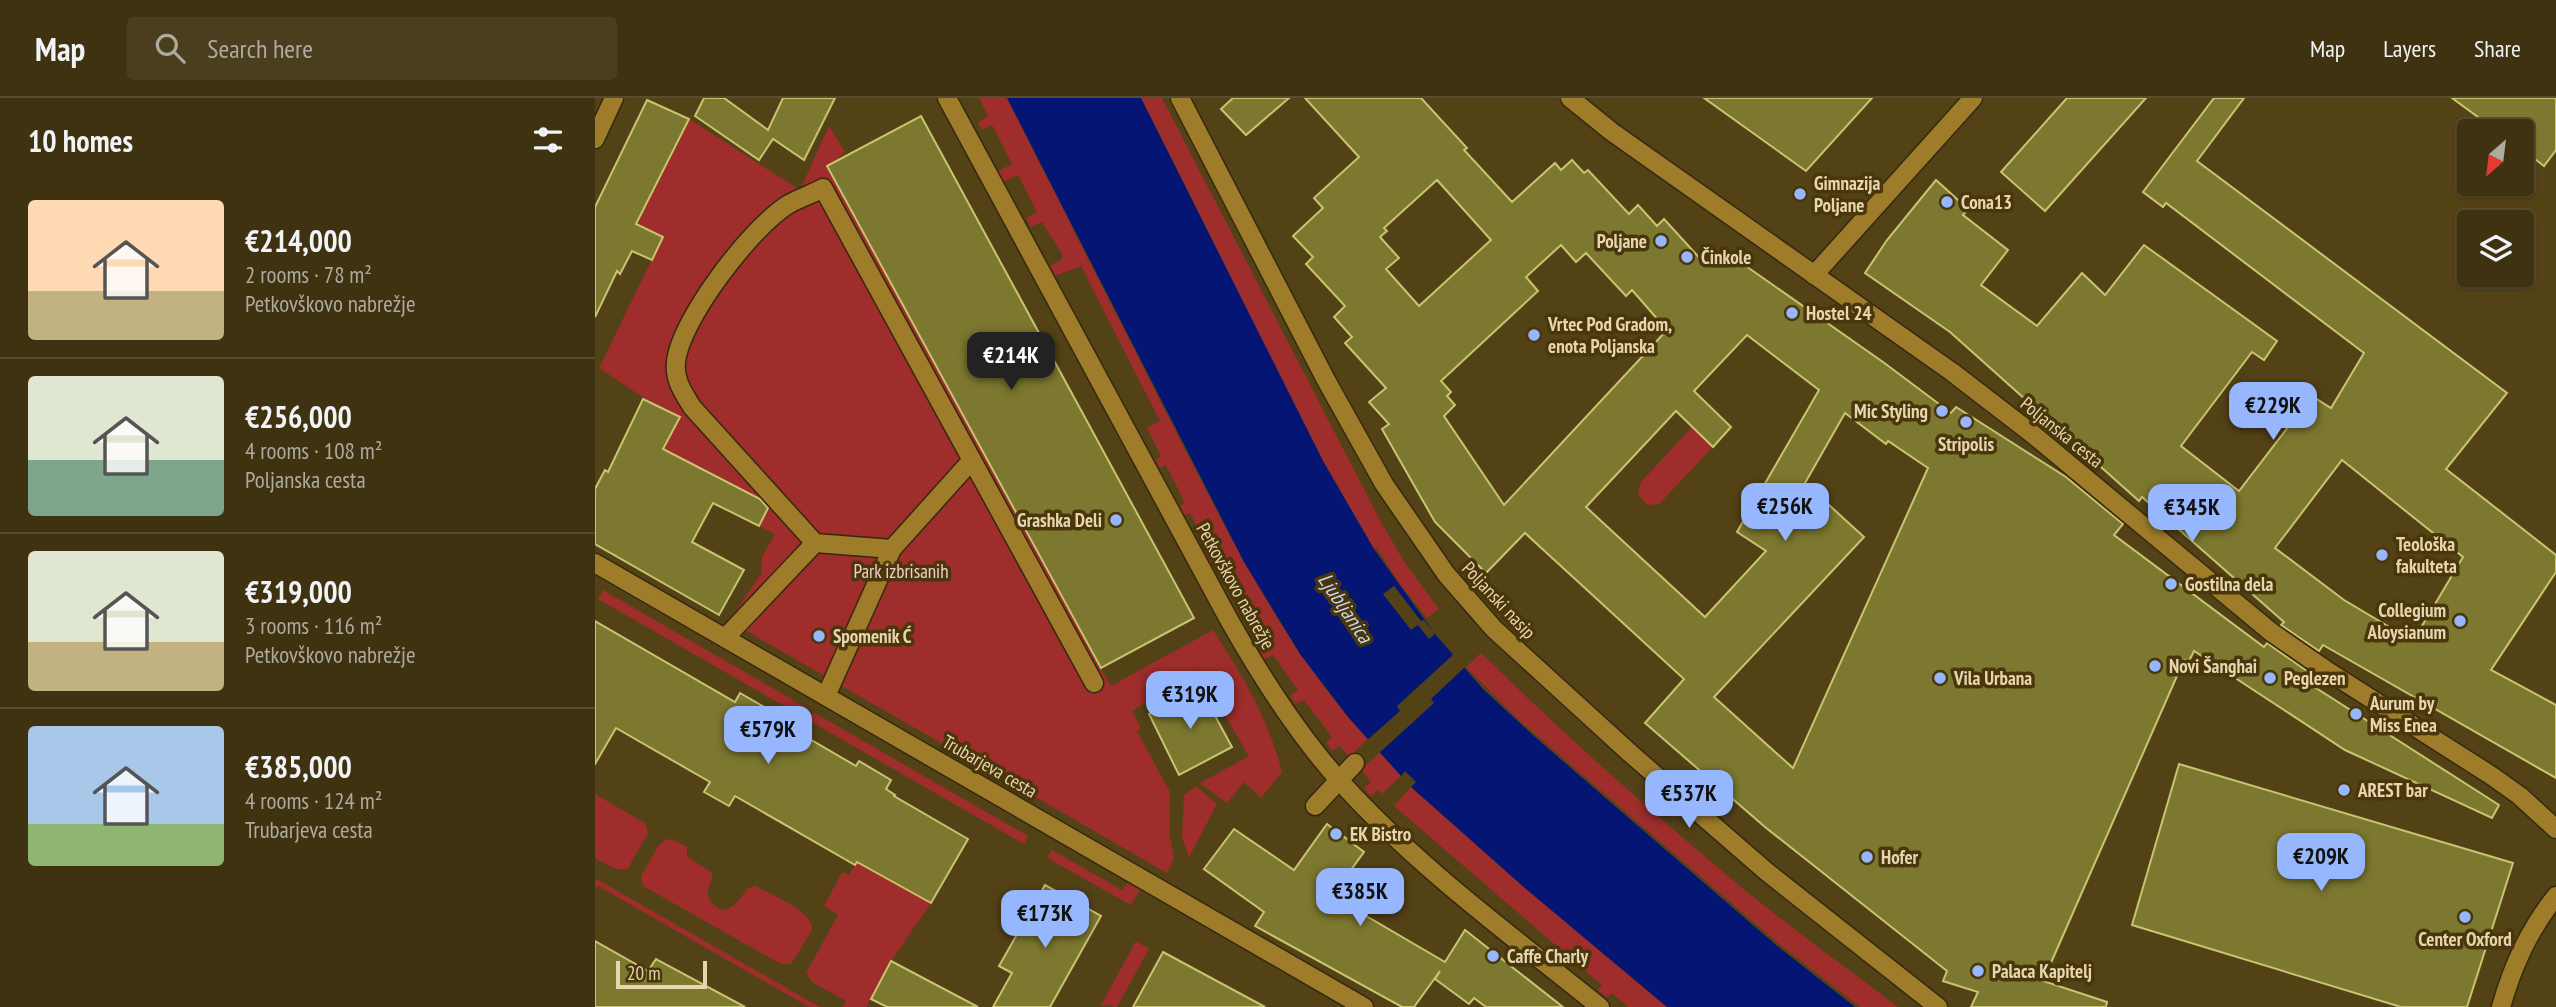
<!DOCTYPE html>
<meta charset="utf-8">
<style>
body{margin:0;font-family:"PT Sans Narrow",sans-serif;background:#4a3e1f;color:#f1f3f6;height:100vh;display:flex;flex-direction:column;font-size:26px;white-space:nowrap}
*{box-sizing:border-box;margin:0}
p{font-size:23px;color:#adaa9f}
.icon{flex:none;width:38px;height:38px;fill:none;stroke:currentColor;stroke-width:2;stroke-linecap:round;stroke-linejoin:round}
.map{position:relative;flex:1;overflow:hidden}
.side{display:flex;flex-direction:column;background:#3f3211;width:595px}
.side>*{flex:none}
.needle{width:46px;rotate:208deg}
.buttons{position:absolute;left:1862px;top:21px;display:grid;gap:14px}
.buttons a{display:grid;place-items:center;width:77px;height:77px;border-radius:7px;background:#3f3211;box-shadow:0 2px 5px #0004,0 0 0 2px #584d31;font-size:35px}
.scale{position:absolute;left:21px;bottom:18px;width:91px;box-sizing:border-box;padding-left:7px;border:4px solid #e7d5b0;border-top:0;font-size:19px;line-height:24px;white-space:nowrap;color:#e7d5b0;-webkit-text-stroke:5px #49370b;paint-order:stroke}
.price{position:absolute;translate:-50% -60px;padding:0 16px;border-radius:14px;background:#96b6fd;color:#111;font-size:23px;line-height:46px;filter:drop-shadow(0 2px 4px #0008)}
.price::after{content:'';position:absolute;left:50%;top:42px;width:21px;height:16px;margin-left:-10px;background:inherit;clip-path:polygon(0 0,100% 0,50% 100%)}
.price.active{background:#222;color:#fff}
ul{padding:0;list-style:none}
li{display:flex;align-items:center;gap:21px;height:175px;padding:0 28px}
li+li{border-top:2px solid #584d31}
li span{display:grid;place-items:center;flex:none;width:196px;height:140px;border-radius:7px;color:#555}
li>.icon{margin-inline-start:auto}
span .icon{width:84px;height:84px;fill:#fffc;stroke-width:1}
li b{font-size:30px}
h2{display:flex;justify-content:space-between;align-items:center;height:84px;padding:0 28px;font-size:30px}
header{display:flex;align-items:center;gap:42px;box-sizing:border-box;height:98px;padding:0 35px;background:#3f3211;border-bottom:2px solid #584d31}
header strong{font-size:33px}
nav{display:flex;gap:38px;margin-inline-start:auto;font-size:24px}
.search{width:490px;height:63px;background:#4a3e1f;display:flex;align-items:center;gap:18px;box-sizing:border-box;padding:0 24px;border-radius:7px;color:#adaa9f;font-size:26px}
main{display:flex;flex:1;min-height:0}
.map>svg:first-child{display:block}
.green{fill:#9e2d2b}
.water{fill:#051573}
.pier{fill:#544217}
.building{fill:#7d782f;stroke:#c9c470;stroke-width:2;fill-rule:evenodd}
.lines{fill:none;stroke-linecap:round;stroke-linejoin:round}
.street-casing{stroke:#342910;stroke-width:21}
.secondary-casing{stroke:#342910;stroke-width:21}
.street{stroke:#9e7c2a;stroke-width:18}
.secondary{stroke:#9e7c2a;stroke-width:18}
.poi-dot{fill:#96b6fd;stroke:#49370b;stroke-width:2.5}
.labels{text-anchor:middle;stroke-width:7;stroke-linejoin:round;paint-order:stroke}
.poi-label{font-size:19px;font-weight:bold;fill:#e7d5b0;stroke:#49370b;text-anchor:start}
.street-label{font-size:19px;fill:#e7d5b0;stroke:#49370b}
.park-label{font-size:19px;fill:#f0cfcc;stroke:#49370b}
.water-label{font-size:21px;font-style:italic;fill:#c8d4ed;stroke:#49370b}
</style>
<header>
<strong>Map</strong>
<div class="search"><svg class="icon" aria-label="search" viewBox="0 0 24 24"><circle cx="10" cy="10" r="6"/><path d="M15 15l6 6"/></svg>Search here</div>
<nav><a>Map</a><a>Layers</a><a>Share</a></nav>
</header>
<main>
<section class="side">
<h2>10 homes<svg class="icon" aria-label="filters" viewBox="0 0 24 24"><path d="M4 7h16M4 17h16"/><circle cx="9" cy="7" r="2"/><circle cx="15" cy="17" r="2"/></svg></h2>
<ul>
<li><span style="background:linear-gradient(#ffd9b3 65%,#c2b280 0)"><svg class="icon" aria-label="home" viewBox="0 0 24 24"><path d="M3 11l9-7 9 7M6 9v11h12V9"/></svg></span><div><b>€214,000</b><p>2 rooms · 78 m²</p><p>Petkovškovo nabrežje</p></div></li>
<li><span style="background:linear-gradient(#dfe7d0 60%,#7fa58c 0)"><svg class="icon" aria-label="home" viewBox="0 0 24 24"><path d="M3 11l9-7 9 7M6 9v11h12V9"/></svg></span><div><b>€256,000</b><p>4 rooms · 108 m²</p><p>Poljanska cesta</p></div></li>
<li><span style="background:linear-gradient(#dfe7d0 65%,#c2b280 0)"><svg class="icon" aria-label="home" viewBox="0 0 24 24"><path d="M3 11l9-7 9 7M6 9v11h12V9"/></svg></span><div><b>€319,000</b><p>3 rooms · 116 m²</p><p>Petkovškovo nabrežje</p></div></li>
<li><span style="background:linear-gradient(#a9c7e8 70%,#8fb573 0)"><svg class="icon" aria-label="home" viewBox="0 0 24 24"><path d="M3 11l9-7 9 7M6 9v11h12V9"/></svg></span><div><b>€385,000</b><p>4 rooms · 124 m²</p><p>Trubarjeva cesta</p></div></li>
</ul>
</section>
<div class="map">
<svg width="1961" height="909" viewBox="0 0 1961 909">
<rect width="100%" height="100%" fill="#544217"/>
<!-- green -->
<g class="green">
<path d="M 384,0 L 412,0 C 468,112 525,224 582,336 C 637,443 691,552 773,641 L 754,659 L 745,648 L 737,653 L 731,644 L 737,639 L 709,602 L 701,606 L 695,598 L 703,592 L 678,557 L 669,561 L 663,552 L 671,546 L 648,511 L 642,513 L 638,504 L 642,501 L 620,463 L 616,465 L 610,456 L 615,453 L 595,415 L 590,417 L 585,408 L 590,405 L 571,367 L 565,370 L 560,362 L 566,358 L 552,330 L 565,323 L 486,168 L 460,178 L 455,168 L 466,162 L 468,158 L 447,124 L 436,129 L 431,120 L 442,114 L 423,77 L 407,84 L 402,74 L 417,66 L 397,27 L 387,32 L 383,24 L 393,18 Z"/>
<path d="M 546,0 L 567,0 L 787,426 L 810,465 L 844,511 L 832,520 L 804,485 L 781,449 L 779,451 L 728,363 Z"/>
<path d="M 94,21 L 205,92 L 234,28 L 250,54 L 232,69 L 516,588 L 618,532 C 648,578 673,620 687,674 L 666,700 L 649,684 L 632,705 L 605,685 L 654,658 L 603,572 L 537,613 L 546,631 L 542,633 L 575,694 L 575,738 L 579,760 L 572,775 L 134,523 L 166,476 L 167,459 L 180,436 L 163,428 L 174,406 L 69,352 L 84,319 L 49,300 L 4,270 L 68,139 L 42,126 Z"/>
<path d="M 1097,329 L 1118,349 L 1064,406 L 1052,407 L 1043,396 L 1046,384 Z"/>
<path d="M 8,492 L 210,609 L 205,617 L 3,501 Z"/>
<path d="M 886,555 C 971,638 1059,717 1151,793 C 1200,833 1252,870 1303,909 L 1265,909 L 1183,845 L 926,624 L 871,569 Z"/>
<path d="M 218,614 L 433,738 L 429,746 L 213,622 Z"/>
<path d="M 785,654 L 806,678 L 787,696 L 783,692 L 776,698 L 769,690 L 776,684 L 766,672 Z"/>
<path d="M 601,688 L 622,706 L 594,759 L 587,740 L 589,697 Z"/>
<path d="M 816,689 L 931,791 L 1072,909 L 1033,909 L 1017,895 L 1012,900 L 1003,892 L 1007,887 L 799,708 Z"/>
<path d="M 0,696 L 50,725 L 53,735 L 33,770 C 21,775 10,765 0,760 Z"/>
<path d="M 72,741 L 78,742 L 92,749 L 92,758 L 117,775 C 118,783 112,789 113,797 C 114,801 116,804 119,807 C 134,821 145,800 153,790 L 161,788 C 176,797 219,813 217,832 L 198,863 L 195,866 L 186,866 L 48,788 L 46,778 L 64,747 Z"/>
<path d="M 457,752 L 527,792 L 532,785 L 545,792 L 536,807 L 452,760 Z"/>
<path d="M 262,764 L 289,780 L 293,774 L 318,788 L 316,794 L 336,805 L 296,863 L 271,909 L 248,909 L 251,903 L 217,884 L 211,875 L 243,817 L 229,808 L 247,774 L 254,777 Z"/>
<path d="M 0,781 L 5,783 L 225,909 L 214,909 L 3,788 L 0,791 Z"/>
<path d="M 541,843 L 554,851 L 522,909 L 506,907 Z"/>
</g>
<!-- water -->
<path class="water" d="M 412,0 L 546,0 L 728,363 L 779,451 L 840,536 L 888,591 L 940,639 L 1181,847 L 1260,909 L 1072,909 L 931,791 L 816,689 L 821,684 L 810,673 L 806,678 L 753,619 L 705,556 L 649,464 Z"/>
<!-- pier -->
<g class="pier">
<path d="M 799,488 L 826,523 L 829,522 L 840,536 L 834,541 L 823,527 L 816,532 L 788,496 Z"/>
<path d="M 860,555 L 871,568 L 836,601 L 839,605 L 782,657 L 770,644 L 805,613 L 802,608 Z"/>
</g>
<!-- building -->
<g class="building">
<path d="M 109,0 L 129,0 L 173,32 L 188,0 L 240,0 L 209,62 L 178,41 L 164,62 L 100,18 Z"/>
<path d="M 638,0 L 694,0 L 651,37 L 626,11 Z"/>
<path d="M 710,0 L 826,0 L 872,50 L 869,52 L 917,104 L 960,65 L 966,72 L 977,62 L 989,75 L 993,72 L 1034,116 L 1043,107 L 1062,128 L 1069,121 L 1110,166 L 1122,154 L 1132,166 L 1138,159 L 1288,264 L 1356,315 L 1361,309 L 1471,379 L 1528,426 L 1519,437 L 1669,549 L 1672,545 L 1712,573 L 1707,581 L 1904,707 L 1897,720 L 1750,652 L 1599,553 L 1594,563 L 1589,562 L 1448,883 L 1512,904 L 1511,909 L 1376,909 L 1383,894 L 1348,883 L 1352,873 L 1170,729 L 1050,625 L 1089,581 L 955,458 L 930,435 L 891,475 L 840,424 L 787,331 L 794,326 L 774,304 L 791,290 L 750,245 L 757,239 L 739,219 L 750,208 L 711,166 L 718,159 L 698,138 L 728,110 L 719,100 L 764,59 ZM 842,82 L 896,142 L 824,208 L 791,171 L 804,160 L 785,139 L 792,133 L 789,130 ZM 966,147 L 981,164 L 991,155 L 1031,198 L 1037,192 L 1072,232 L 909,407 L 849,318 L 860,307 L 852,298 L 856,294 L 846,283 L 943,193 L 931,179 ZM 1152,237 L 1224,292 L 1142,434 L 1171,453 L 1110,519 L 991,409 L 1081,313 L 1118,349 L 1136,329 L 1099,293 ZM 1250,315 L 1291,346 L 1293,343 L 1333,370 L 1198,670 L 1119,599 L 1269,439 L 1210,385 Z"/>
<path d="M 1109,0 L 1277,0 L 1211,73 Z"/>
<path d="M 1472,0 L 1551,0 L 1450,113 L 1406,74 Z"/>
<path d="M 1619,0 L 1649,0 L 1602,63 L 1912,295 L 1851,371 L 1961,457 L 1961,474 L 1896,572 L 1961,607 L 1961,680 L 1728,547 L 1724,553 L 1686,527 L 1689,524 L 1547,399 L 1544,403 L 1355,234 L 1270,175 L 1292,142 L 1341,82 L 1373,111 L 1368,117 L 1413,152 L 1386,187 L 1442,228 L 1487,175 L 1510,197 L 1549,147 L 1682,243 L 1669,262 L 1657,254 L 1586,348 L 1644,393 L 1717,298 L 1736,310 L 1769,255 L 1571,105 L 1568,109 L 1548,94 ZM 1747,362 L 1868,459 L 1818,543 L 1749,502 L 1680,450 Z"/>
<path d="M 1857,0 L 1961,0 L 1961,52 L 1949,68 L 1927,51 L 1927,33 L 1902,33 Z"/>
<path d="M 52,2 L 94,21 L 41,126 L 68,139 L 57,162 L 37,153 L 25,176 L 22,173 L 0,219 L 0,109 Z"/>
<path d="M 326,18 L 599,520 L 506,570 L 232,68 Z"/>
<path d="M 48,301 L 85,319 L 68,351 L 165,401 L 173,410 L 164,428 L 118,405 L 97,444 L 149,472 L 124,517 L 0,446 L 0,391 L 10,372 L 13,374 Z"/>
<path d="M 0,523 L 140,604 L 145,595 L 216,636 L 213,640 L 261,668 L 264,663 L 296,682 L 291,691 L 300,697 L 299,698 L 373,741 L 336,805 L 262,764 L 260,767 L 140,698 L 134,708 L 109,694 L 115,684 L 21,630 L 0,666 Z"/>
<path d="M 604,588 L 637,649 L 584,677 L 554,616 Z"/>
<path d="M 1584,666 L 1918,765 L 1872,909 L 1806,909 L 1537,827 Z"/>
<path d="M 732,726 L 769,754 L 737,798 L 850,864 L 870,832 L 968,909 L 891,909 L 879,900 L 874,906 L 840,881 L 845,873 L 819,909 L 807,909 L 660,828 L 669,814 L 609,771 L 639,731 L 699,772 Z"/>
<path d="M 450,787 L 506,818 L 455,909 L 398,909 L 417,875 L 404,868 Z"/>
<path d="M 0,843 L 53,873 L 61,861 L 150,909 L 0,909 Z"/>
<path d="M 568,854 L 670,909 L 538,909 Z"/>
<path d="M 296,863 L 383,909 L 292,909 L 276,901 Z"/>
</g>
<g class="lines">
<!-- street casing -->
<g class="street-casing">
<g id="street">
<path d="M 352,0 L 633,520 C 665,577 701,634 744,682 C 821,768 916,837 1005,909"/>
<path d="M 585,0 L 731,282 L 789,386 L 851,476 L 899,531 L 1036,656 L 1172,774 L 1343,909"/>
<path d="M 975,0 L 1017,34 L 1357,274 L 1435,334 L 1676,534 L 1731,572 L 1897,678 L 1925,698 L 1961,731"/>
<path d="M 1219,177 L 1378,0"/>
<path d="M 297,451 L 220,445 L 97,309 C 88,294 79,282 81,264 C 85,222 157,128 194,106 C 205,100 217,96 228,90 L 499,585"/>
<path d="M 0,465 L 769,909"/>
<path d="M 130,540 L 220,445"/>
<path d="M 231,598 L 297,451 L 377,362"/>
<path d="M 720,708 L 760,665"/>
</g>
</g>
<!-- secondary casing -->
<g class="secondary-casing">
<g id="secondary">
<path d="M 0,41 L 19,0"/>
<path d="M 1906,909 C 1918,867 1934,832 1961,798"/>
</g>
</g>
<!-- street -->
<use href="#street" class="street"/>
<!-- secondary -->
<use href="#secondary" class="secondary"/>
</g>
<!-- markers -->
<g class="poi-dot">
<circle cx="1205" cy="96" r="7"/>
<circle cx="1352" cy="104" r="7"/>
<circle cx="1066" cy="143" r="7"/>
<circle cx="1092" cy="159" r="7"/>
<circle cx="1197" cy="215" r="7"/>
<circle cx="939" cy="237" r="7"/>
<circle cx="1347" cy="313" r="7"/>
<circle cx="1371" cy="324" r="7"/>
<circle cx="521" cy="422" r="7"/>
<circle cx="1787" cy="457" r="7"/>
<circle cx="1576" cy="486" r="7"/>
<circle cx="1865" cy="523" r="7"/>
<circle cx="224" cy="538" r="7"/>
<circle cx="1560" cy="568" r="7"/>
<circle cx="1345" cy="580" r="7"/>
<circle cx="1675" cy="580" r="7"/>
<circle cx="1761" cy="616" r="7"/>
<circle cx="1749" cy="692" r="7"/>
<circle cx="741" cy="736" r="7"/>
<circle cx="1272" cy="759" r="7"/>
<circle cx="1870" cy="819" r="7"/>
<circle cx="898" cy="858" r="7"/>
<circle cx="1383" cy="873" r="7"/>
</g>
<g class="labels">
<!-- poi labels -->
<g class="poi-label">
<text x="1219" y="92">Gimnazija<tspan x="1219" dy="22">Poljane</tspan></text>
<text x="1366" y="111">Cona13</text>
<text x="1052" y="150" text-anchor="end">Poljane</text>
<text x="1106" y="166">Činkole</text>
<text x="1211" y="222">Hostel 24</text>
<text x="953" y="233">Vrtec Pod Gradom,<tspan x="953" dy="22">enota Poljanska</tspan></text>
<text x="1333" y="320" text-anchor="end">Mic Styling</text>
<text x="1371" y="353" text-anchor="middle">Stripolis</text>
<text x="507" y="429" text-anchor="end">Grashka Deli</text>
<text x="1801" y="453">Teološka<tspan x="1801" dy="22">fakulteta</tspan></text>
<text x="1590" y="493">Gostilna dela</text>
<text x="1851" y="519" text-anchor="end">Collegium<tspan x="1851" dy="22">Aloysianum</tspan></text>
<text x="238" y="545">Spomenik Ć</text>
<text x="1574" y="575">Novi Šanghai</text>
<text x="1359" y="587">Vila Urbana</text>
<text x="1689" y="587">Peglezen</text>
<text x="1775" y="612">Aurum by<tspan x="1775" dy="22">Miss Enea</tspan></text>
<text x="1763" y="699">AREST bar</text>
<text x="755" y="743">EK Bistro</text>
<text x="1286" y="766">Hofer</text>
<text x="1870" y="848" text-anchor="middle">Center Oxford</text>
<text x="912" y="865">Caffe Charly</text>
<text x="1397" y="880">Palaca Kapitelj</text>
</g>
<!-- street labels -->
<g class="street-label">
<text transform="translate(1467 334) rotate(39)" y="7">Poljanska cesta</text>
<text transform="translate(641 488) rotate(61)" y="7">Petkovškovo nabrežje</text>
<text transform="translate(904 502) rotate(47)" y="7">Poljanski nasip</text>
<text transform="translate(395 668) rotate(30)" y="7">Trubarjeva cesta</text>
</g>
<!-- park labels -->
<g class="park-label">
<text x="306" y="480">Park izbrisanih</text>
</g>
<!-- water labels -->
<g class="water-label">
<text transform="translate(750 510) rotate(56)" y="7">Ljubljanica</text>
</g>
</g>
</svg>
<div class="buttons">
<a><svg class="needle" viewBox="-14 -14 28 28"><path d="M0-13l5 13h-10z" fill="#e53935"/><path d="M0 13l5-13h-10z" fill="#adaa9f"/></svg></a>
<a><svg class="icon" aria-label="layers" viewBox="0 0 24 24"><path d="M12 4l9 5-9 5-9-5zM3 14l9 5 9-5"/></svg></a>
</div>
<div class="scale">20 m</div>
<b class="price active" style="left:416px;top:294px">€214K</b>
<b class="price" style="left:1678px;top:344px">€229K</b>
<b class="price" style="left:1190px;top:445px">€256K</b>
<b class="price" style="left:1597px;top:446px">€345K</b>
<b class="price" style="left:595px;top:633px">€319K</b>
<b class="price" style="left:173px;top:668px">€579K</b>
<b class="price" style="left:1094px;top:732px">€537K</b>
<b class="price" style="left:1726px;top:795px">€209K</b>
<b class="price" style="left:765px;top:830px">€385K</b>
<b class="price" style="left:450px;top:852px">€173K</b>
</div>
</main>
